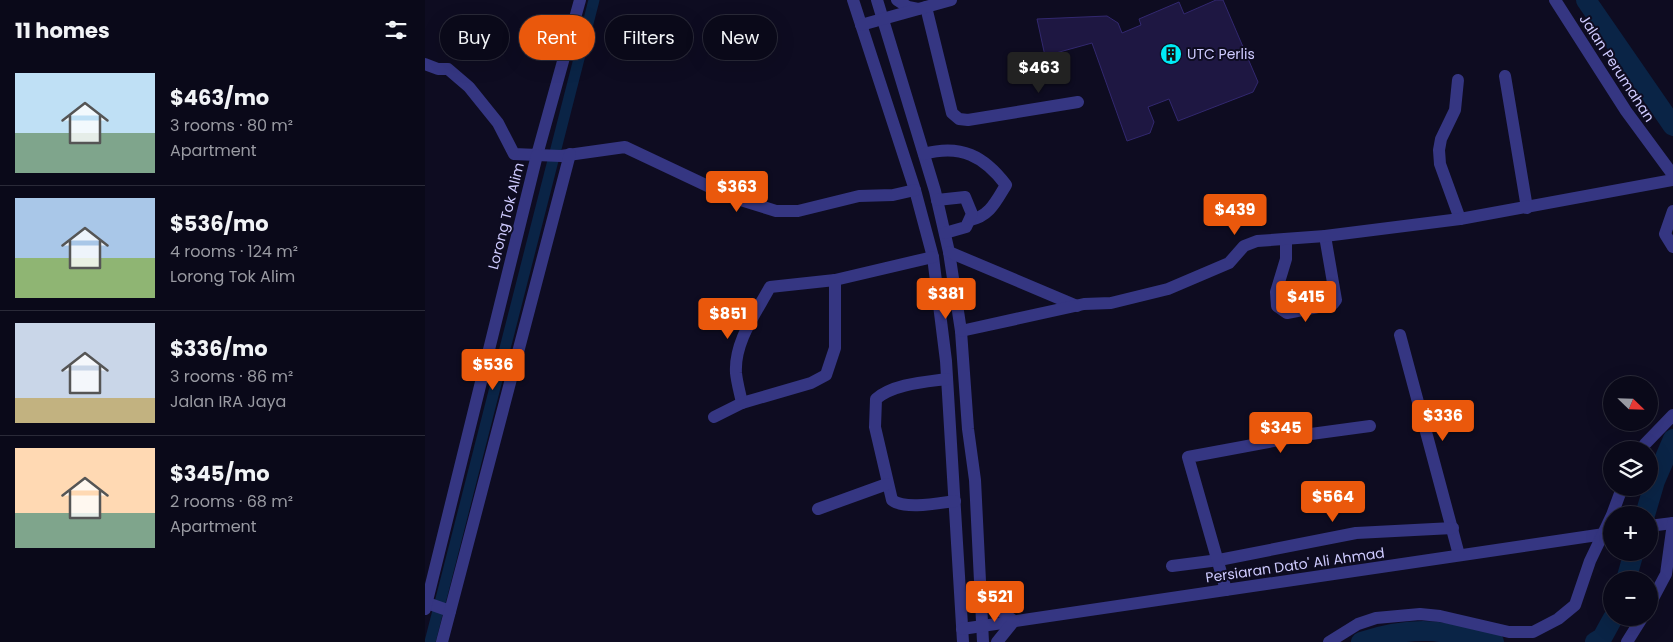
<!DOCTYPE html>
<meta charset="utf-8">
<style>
body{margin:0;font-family:Poppins,sans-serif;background:#181726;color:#f1f3f6;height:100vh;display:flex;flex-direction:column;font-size:19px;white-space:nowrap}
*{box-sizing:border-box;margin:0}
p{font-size:16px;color:#999aa2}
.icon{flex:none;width:28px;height:28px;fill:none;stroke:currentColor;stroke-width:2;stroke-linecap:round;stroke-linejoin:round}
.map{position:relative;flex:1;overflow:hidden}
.sheet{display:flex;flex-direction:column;background:#0a0919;width:425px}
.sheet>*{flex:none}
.top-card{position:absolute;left:15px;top:15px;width:475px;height:45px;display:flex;gap:10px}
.needle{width:32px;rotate:113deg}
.tools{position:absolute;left:1178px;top:376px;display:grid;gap:10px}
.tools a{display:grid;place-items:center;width:55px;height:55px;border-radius:50%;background:#0a0919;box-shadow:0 5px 20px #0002,0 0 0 1px #2a2a38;font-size:25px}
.price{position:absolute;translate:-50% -42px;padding:0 11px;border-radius:5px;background:#ea580c;color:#fff;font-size:16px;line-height:32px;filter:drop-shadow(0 1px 2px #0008)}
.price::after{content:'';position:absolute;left:50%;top:30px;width:15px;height:11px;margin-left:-8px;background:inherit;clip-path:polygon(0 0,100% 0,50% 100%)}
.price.active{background:#222;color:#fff}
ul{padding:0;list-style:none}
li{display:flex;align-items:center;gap:15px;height:125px;padding:0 15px}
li+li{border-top:1px solid #2a2a38}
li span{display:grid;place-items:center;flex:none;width:140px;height:100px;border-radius:0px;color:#555}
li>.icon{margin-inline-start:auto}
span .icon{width:60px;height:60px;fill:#fffc;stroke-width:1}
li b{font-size:21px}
h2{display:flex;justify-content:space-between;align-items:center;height:60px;padding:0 15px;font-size:21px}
.chip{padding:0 18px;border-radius:22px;background:#0a0919;box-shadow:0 5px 20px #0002,0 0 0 1px #2a2a38;font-size:18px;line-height:45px}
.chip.active{background:#ea580c;color:#fff}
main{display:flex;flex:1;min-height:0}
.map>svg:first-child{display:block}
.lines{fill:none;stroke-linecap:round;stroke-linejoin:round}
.canal{stroke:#0a2446;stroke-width:11}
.river{stroke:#0a2446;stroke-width:20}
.building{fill:#1e1742;stroke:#32286f}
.minor{stroke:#353682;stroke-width:12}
.labels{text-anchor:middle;stroke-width:4;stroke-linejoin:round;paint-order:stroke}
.poi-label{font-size:14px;fill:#cfcbff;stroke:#0e0c21;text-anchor:start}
.street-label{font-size:14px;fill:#cfcbff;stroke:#0e0c21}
</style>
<main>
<section class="sheet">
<h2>11 homes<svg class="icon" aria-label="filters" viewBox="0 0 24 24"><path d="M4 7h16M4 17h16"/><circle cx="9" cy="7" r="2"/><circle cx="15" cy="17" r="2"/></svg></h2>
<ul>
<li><span style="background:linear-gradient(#bfe0f5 60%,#7fa58c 0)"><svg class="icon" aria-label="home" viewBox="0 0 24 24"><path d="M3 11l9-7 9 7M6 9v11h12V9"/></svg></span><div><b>$463/mo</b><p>3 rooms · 80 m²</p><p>Apartment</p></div></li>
<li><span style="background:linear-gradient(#a9c7e8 60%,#8fb573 0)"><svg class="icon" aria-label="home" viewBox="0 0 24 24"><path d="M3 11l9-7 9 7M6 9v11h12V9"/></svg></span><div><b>$536/mo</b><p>4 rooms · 124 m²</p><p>Lorong Tok Alim</p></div></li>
<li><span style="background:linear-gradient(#c9d6e8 75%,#c2b280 0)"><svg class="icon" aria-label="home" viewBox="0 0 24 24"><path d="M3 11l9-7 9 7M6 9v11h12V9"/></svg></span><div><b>$336/mo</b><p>3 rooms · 86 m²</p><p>Jalan IRA Jaya</p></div></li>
<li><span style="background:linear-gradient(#ffd9b3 65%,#7fa58c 0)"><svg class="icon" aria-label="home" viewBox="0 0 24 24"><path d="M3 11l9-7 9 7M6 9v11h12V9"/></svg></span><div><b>$345/mo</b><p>2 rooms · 68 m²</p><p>Apartment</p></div></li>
</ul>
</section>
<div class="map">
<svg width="1248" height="642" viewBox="0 0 1248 642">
<rect width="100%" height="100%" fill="#0e0c21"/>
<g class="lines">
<!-- canal -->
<path class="canal" d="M 5,642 L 169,0"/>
<!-- river -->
<g class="river">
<path d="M 1161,0 L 1248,126"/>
<path d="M 1220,515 L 1230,481 L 1248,439"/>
<path d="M 1201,580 L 1209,552"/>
<path d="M 936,642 C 988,625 1017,630 1069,642"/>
<path d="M 1170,642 L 1177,638 L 1188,618"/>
</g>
</g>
<!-- building -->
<path class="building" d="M 791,0 L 798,0 L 833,82 L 828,92 L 753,121 L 744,99 L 723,107 L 729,122 L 725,133 L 702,141 L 667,43 L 620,56 L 612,19 L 682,16 L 693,23 L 697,33 L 716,25 L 714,19 L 754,2 L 759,14 Z"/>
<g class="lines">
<!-- minor -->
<g class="minor">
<path d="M 428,0 L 490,190 L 508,257 L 521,361 L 538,642"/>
<path d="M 452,0 L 510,191 L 524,252 L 536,331 L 543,429 L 550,480 L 558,642"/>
<path d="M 472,0 L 483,7 L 493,9"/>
<path d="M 1130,0 L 1201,111 L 1248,175"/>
<path d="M 501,7 L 527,113 L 534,119 L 543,120 L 653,102"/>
<path d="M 436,25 L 526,0"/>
<path d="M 0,64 L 13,69 L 23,69 L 44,87 L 73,123 L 89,154 L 112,155 L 155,0"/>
<path d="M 1080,76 L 1102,208"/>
<path d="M 1033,80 L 1030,110 L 1016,139 L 1014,150 L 1015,164 L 1035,219"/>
<path d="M 499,154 C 536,144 559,156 581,185 C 571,201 565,216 545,220"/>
<path d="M 512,200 L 540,197 L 547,214 L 541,227 L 520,233"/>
<path d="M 1248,211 L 1240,234 L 1248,247"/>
<path d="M 861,239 L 861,259 L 851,292 L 852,306 L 862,313 L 908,304 L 911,300 L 900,236"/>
<path d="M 524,252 L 652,306"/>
<path d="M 536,331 L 659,304 L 686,303 L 743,289 L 804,263 L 819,246 L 832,241 L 900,236 L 1035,219 L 1248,180"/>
<path d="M 975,335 L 1034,555"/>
<path d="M 522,379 C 500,382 468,384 451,399 L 450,427 L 467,500 C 480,510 514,503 530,501"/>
<path d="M 317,403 C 315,393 312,383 311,373 C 309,342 331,313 345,287 L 410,280"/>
<path d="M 289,417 L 317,403 L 386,383 L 401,375 L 410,348 L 410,280 L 508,257"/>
<path d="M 1216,450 L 1220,444 L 1248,415"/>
<path d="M 393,509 L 462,484"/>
<path d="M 1187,515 L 1197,488"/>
<path d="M 1224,526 L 1248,523"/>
<path d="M 747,566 L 794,560 L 931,533 L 1028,528"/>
<path d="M 556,585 L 569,606 L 589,621"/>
<path d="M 801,590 L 763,457 L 886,434 L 945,426"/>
<path d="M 2,603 L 25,611"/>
<path d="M 1224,606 L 1241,574 L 1248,523"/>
<path d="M 0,609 L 112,155 L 136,156 L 200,147 L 306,197 L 351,211 L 373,211 L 434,196 L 468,195 L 490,190"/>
<path d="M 537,629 L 1186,533"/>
<path d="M 17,642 L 145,154"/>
<path d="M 572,642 L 589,621"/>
<path d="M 904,642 L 933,624 L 951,618 L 995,614 L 1015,616 L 1084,632 L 1108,632 L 1133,619 L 1150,605 L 1165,561 L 1186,517"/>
<path d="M 1202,642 L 1217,618"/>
</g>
</g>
<!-- icons -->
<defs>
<g id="building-disc" transform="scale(1.125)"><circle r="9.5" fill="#00ebf6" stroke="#0e0c21"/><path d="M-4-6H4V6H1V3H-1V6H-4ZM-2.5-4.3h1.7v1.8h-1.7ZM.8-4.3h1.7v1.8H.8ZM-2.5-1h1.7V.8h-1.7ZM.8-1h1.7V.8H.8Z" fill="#111"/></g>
</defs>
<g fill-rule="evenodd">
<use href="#building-disc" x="746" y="54"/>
</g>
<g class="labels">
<!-- poi labels -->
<g class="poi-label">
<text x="762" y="59">UTC Perlis</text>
</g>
<!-- street labels -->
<g class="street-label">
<text transform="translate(1192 68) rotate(57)" y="5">Jalan Perumahan</text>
<text transform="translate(81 216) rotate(-76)" y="5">Lorong Tok Alim</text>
<text transform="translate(870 565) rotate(-8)" y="5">Persiaran Dato' Ali Ahmad</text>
</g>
</g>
</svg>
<div class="tools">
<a><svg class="needle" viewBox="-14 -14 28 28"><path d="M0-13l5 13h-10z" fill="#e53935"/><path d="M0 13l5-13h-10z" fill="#999aa2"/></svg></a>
<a><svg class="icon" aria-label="layers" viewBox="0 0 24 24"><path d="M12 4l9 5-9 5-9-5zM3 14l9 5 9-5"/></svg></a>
<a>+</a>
<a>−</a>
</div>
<b class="price active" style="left:614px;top:94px">$463</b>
<b class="price" style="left:312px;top:213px">$363</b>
<b class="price" style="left:810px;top:236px">$439</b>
<b class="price" style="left:521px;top:320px">$381</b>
<b class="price" style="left:881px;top:323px">$415</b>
<b class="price" style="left:303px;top:340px">$851</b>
<b class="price" style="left:68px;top:391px">$536</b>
<b class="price" style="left:1018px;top:442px">$336</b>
<b class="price" style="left:856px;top:454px">$345</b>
<b class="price" style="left:908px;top:523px">$564</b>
<b class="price" style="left:570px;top:623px">$521</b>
<div class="top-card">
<a class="chip">Buy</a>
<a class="chip active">Rent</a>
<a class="chip">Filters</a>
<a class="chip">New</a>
</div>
</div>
</main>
